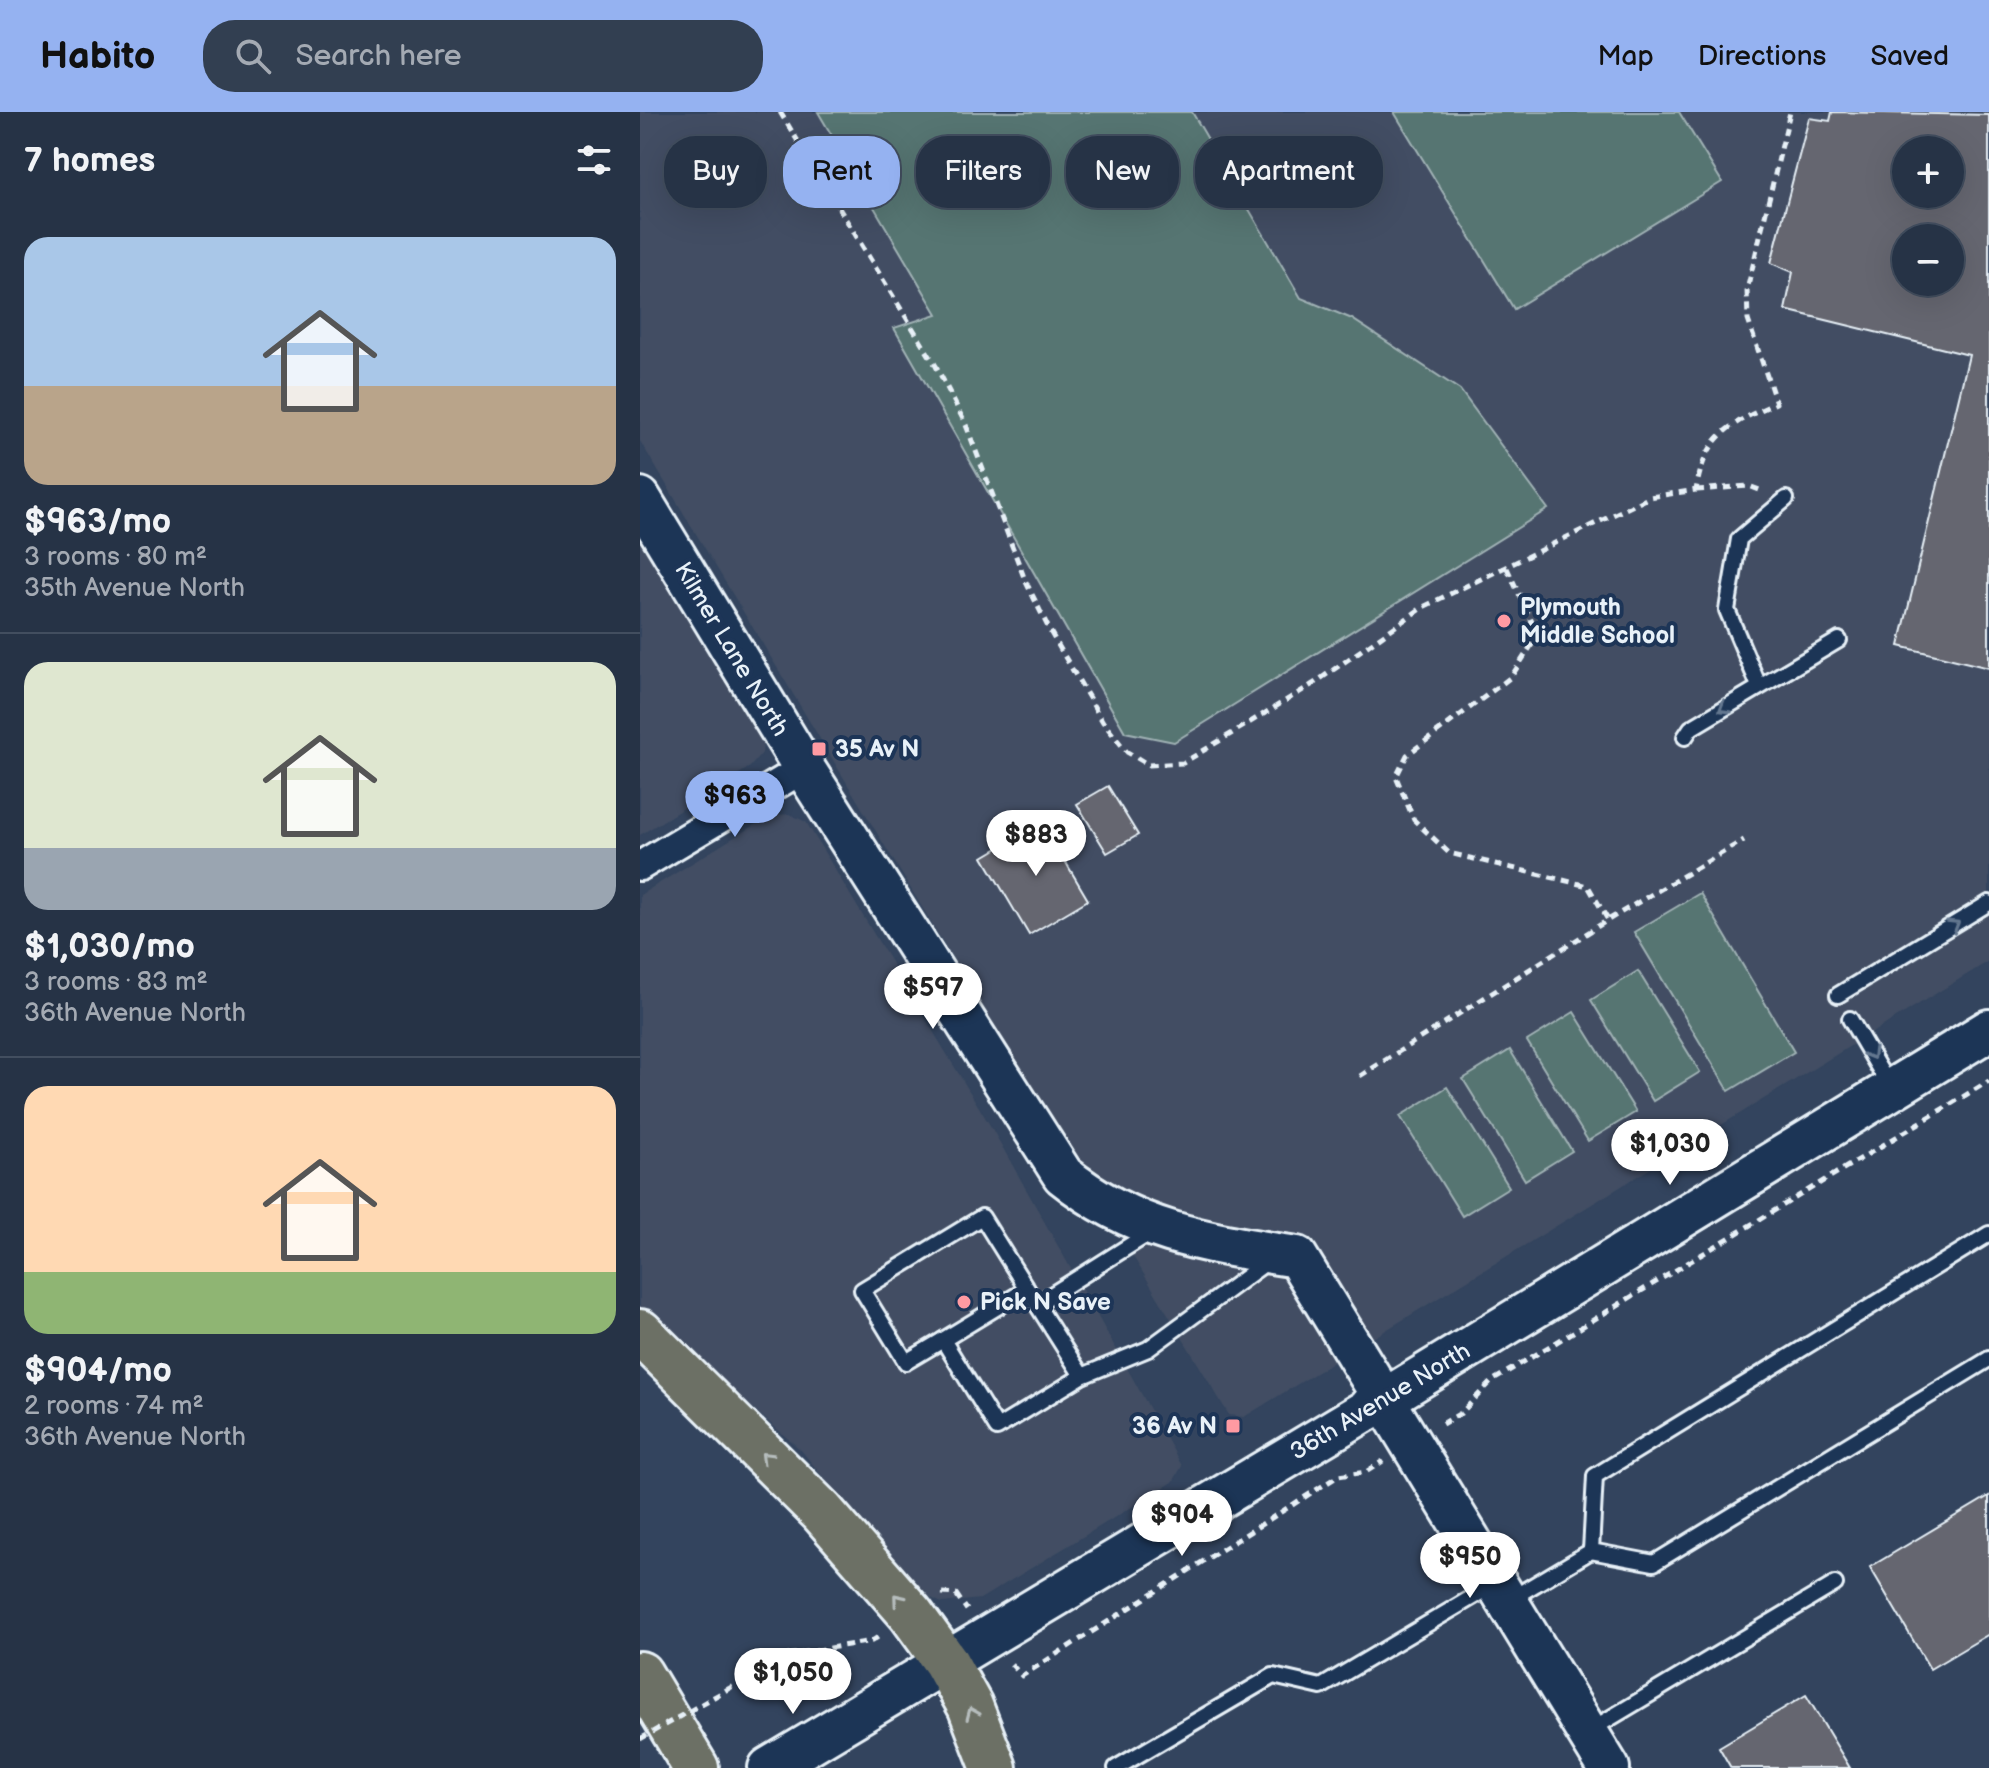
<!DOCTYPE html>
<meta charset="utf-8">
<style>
body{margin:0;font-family:"Balsamiq Sans",sans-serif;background:#323f51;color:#f1f3f6;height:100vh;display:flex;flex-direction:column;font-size:30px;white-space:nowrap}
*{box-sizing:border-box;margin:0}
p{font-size:26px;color:#a4aab3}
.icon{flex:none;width:44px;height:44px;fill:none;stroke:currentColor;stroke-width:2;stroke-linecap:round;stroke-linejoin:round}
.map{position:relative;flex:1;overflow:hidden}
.details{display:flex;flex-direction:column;background:#263346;width:640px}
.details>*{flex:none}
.top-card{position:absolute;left:24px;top:24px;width:760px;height:72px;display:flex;gap:16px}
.controls{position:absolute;left:1252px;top:24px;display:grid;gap:16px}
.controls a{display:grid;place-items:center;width:72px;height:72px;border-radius:50%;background:#263346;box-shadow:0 8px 32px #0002,0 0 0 2px #424e5f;font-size:40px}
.price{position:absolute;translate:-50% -68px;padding:0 18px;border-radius:28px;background:#fff;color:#222;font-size:26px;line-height:52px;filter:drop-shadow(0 2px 4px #0008)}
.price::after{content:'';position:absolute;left:50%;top:48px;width:24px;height:18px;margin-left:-12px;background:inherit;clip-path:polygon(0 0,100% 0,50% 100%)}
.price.active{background:#95b2f1;color:#111}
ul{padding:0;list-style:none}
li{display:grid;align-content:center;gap:16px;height:424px;padding:0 24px}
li+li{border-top:2px solid #424e5f}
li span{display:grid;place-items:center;height:248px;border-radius:24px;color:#555}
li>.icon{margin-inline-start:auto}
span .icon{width:144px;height:144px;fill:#fffc;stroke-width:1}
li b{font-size:34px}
h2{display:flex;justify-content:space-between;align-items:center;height:96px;padding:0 24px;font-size:34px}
.tag{padding:0 28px;border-radius:32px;background:#263346;box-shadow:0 8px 32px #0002,0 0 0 2px #424e5f;font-size:28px;line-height:72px}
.tag.active{background:#95b2f1;color:#111}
header{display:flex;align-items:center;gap:48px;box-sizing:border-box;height:112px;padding:0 40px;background:#95b2f1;color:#111}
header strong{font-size:38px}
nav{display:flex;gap:44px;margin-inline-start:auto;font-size:28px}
.search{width:560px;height:72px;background:#323f51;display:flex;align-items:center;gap:20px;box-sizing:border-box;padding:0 28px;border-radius:32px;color:#a4aab3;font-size:30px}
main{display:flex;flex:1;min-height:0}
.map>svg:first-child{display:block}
.built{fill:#424e63;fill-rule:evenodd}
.green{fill:#577472;stroke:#a0b2b5;stroke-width:2}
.building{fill:#65666f;stroke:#e8f1f8;stroke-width:2;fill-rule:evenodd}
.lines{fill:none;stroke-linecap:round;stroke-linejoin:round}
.lane-casing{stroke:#e8f1f8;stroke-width:20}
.street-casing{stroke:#e8f1f8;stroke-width:34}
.secondary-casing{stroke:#e8f1f8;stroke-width:46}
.highway-casing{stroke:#e8f1f8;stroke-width:50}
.path{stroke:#e8f1f8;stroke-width:5;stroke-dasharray:8 6;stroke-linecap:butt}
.lane{stroke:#1d3557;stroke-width:14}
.street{stroke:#1d3557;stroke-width:28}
.secondary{stroke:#1d3557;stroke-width:40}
.highway{stroke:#6c7065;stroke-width:44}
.path-bridge{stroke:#e8f1f8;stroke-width:5;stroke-dasharray:8 6;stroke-linecap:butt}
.oneway{stroke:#64778f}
.oneway2{stroke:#b6bdbd}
.poi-dot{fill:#ff9aa2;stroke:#1d3557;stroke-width:3}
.labels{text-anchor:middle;stroke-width:8;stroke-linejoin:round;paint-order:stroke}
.poi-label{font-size:24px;font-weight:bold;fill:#e8f1f8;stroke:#1d3557;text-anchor:start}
.street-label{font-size:24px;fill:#e8f1f8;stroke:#1d3557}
</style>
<header>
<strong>Habito</strong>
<div class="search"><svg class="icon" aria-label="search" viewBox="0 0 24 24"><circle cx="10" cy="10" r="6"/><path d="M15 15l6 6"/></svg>Search here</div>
<nav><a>Map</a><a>Directions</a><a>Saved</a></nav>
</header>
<main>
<section class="details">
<h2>7 homes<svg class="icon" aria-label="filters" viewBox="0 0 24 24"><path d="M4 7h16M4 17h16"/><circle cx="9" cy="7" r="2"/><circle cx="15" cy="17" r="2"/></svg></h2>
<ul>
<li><span style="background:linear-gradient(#a9c7e8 60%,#b9a48a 0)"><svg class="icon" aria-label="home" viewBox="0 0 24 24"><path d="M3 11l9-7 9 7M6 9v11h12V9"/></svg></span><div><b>$963/mo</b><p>3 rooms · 80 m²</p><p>35th Avenue North</p></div></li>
<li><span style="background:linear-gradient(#dfe7d0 75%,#9aa5b1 0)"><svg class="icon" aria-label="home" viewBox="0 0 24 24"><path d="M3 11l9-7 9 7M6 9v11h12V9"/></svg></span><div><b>$1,030/mo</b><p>3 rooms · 83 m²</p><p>36th Avenue North</p></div></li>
<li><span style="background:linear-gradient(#ffd9b3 75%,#8fb573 0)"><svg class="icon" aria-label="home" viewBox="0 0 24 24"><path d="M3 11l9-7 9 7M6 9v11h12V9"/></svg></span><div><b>$904/mo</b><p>2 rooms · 74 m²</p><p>36th Avenue North</p></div></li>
</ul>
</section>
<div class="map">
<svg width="1349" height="1656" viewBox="0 0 1349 1656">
<rect width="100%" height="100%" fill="#33445e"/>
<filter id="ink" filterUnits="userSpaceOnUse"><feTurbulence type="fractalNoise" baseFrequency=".0125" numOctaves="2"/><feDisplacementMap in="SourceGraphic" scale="16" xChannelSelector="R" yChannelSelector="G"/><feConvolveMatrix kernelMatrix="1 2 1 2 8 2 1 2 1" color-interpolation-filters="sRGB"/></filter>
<g filter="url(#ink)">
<!-- built -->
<g class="built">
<path d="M 0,0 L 1349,0 L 1349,849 L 604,1305 L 589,1303 L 0,329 ZM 1266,38 L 1310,38 L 1310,82 L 1266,82 ZM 1266,126 L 1310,126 L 1310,170 L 1266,170 Z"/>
<path d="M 0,429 L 123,630 L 122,641 L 110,655 L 0,723 Z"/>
<path d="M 149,702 L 166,710 L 351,1015 L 542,1354 L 533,1370 L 340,1487 L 302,1491 L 274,1478 L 161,1338 L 0,1198 L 0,783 L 129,704 Z"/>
</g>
<!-- green -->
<g class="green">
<path d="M 178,0 L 552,0 L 661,186 L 712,207 L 820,278 L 908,397 L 534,630 L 485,620 L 254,216 L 297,202 Z"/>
<path d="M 754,0 L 1039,0 L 1082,70 L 874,197 Z"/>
<path d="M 1060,781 L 1154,940 L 1089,979 L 994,820 Z"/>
<path d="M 998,859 L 1060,960 L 1013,989 L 951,888 Z"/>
<path d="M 934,900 L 996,1000 L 948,1029 L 887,929 Z"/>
<path d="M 870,938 L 932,1039 L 885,1068 L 823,967 Z"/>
<path d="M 807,975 L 869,1075 L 822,1104 L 760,1004 Z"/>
</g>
<!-- building -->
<g class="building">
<path d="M 1192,0 L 1349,3 L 1349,556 L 1259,534 L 1329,243 L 1145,198 L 1153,160 L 1131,151 L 1169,6 L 1190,9 ZM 1266,38 L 1310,38 L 1310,82 L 1266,82 ZM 1266,126 L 1310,126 L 1310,170 L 1266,170 Z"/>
<path d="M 468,674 L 498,723 L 467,741 L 437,692 Z"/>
<path d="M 402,710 L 448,788 L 389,823 L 343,745 Z"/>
<path d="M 1349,1384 L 1349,1522 L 1290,1557 L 1230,1455 Z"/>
<path d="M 1166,1583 L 1210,1656 L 1091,1656 L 1079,1635 Z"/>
</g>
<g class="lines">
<!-- lane casing -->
<g class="lane-casing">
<g id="lane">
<path d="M 1119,574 L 1087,498 L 1099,427 L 1146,387"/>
<path d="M 1045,625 L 1051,616 L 1199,528"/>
<path d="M 1198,883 L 1349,791"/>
<path d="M 1210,907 L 1250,975"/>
<path d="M 1349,1122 L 955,1364 L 951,1439 L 1014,1451 L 1349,1247"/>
<path d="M 397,1192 L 511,1120"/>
<path d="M 303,1228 L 266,1250 L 222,1178 L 342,1105 L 387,1177"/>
<path d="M 442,1264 L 387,1177 L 303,1228 L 357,1316 L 442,1264 L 508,1237 L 628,1149"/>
<path d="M 869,1488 L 951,1439"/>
<path d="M 947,1620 L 1195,1472"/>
<path d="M 476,1656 L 633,1564 L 681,1575 L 853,1473"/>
</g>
</g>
<!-- street casing -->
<g class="street-casing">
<path id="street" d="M 0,754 L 164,656"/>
</g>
<!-- secondary casing -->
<g class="secondary-casing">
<g id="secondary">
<path d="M 0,386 L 164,656 L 423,1063 C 495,1121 568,1131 657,1145 L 969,1656"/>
<path d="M 129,1656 L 745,1287 L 1349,918"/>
</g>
</g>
<!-- highway casing -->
<g class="highway-casing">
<g id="highway">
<path d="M 0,1220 L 182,1400 L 271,1502 L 305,1549 L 330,1594 L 354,1656"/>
<path d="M 0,1562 L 56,1656"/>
</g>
</g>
<!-- path -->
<g class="path">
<path d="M 140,0 L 296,254 L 326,313 L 385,468 L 411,521 L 463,610 L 487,640 L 509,653 L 543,651 L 673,572 L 783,495 L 1010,385 L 1056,378 C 1066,323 1088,313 1136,291 L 1108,208 L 1107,178 L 1150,0"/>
<path d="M 1056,378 L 1109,374 L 1122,379"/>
<path d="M 867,456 L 898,523 L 871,565 L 767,643 L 756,665 L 774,708 L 809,741 L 948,774 L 968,808"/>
<path d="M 720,964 L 968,808 L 1104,728"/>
<path d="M 802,1312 L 821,1301 L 852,1269 L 1349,969"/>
<path d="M 302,1481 L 316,1482 L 327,1498"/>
<path d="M 148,1543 L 232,1529 L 241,1523"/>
<path d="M 371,1552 L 382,1564 L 698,1364 L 726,1360 L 743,1349"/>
</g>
<!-- lane -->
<use href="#lane" class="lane"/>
<!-- street -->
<use href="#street" class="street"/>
<!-- secondary -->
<use href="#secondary" class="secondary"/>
<!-- highway -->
<use href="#highway" class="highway"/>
<!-- path-bridge -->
<path class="path-bridge" d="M 0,1627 L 148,1543"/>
</g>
<!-- one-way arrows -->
<defs><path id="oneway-chevron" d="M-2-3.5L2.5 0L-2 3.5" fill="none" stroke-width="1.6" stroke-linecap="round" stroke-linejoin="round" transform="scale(2)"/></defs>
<g class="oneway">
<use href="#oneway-chevron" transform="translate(1084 596) rotate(149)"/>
<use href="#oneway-chevron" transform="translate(1314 813) rotate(-31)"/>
<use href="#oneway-chevron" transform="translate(1231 942) rotate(60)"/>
</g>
<g class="oneway2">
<use href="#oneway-chevron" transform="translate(126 1345) rotate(-135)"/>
<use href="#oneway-chevron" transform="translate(258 1487) rotate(-130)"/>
<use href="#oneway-chevron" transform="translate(332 1601) rotate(-113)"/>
</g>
</g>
<!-- markers -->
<g class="poi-dot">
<circle cx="864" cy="509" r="8"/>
<rect x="171" y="629" width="16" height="16" rx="4"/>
<circle cx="324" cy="1190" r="8"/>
<rect x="585" y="1306" width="16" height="16" rx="4"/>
</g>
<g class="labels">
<!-- poi labels -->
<g class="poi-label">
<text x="880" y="503">Plymouth<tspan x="880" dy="28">Middle School</tspan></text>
<text x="195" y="645">35 Av N</text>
<text x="340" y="1198">Pick N Save</text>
<text x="577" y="1322" text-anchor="end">36 Av N</text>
</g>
<!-- street labels -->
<g class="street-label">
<text transform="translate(92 537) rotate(59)" y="8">Kilmer Lane North</text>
<text transform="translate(740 1289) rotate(-31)" y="8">36th Avenue North</text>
</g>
</g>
</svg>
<div class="controls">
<a>+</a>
<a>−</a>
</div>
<b class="price active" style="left:95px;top:727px">$963</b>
<b class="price" style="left:396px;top:766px">$883</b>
<b class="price" style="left:293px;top:919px">$597</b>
<b class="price" style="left:1030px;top:1075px">$1,030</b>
<b class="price" style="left:542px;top:1446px">$904</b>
<b class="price" style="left:830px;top:1488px">$950</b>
<b class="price" style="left:153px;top:1604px">$1,050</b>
<div class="top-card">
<a class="tag">Buy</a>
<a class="tag active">Rent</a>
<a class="tag">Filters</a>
<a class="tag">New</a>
<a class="tag">Apartment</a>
</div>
</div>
</main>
